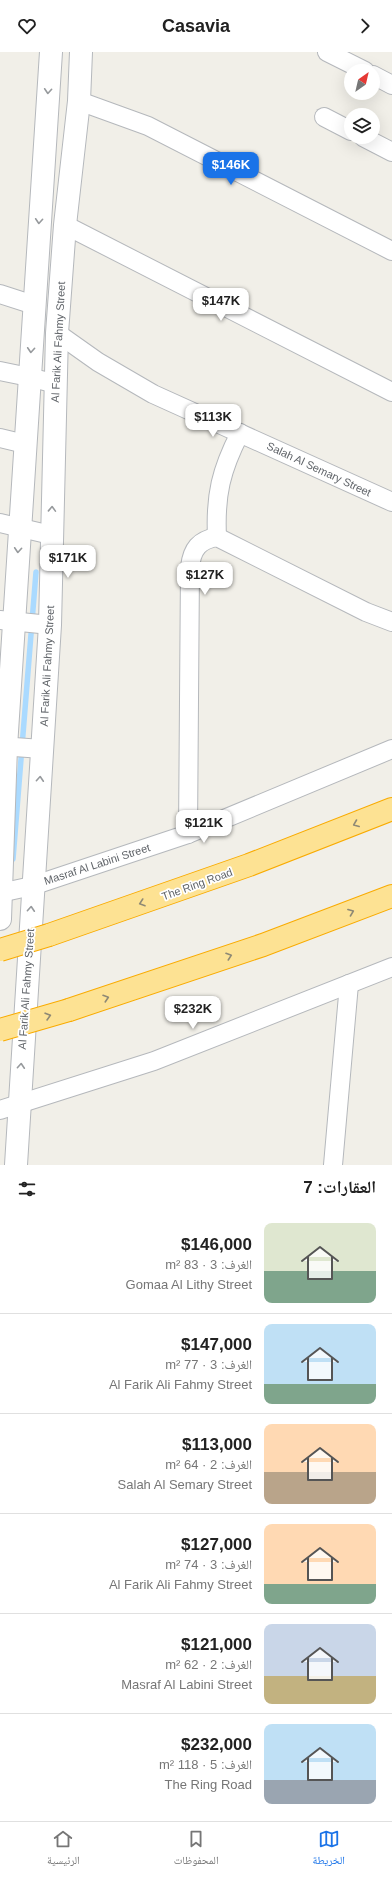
<!DOCTYPE html>
<html lang="ar">
<meta charset="utf-8">
<style>
body{margin:0;font-family:Helvetica,"Noto Naskh Arabic",sans-serif;background:#f2f2f2;color:#222;direction:rtl;height:100vh;display:flex;flex-direction:column;font-size:15px;white-space:nowrap}
*{box-sizing:border-box;margin:0}
p{font-size:13px;color:#767676}
.icon{flex:none;width:22px;height:22px;fill:none;stroke:currentColor;stroke-width:2;stroke-linecap:round;stroke-linejoin:round}
.map{position:relative;height:1113px;overflow:hidden;direction:ltr}
.panel{display:flex;flex-direction:column;background:#fff;flex:1}
.panel>*{flex:none}
.needle{width:26px;rotate:34deg}
.buttons{position:absolute;left:344px;top:12px;display:grid;gap:8px}
.buttons a{display:grid;place-items:center;width:36px;height:36px;border-radius:50%;background:#fff;box-shadow:0 4px 16px #0002;font-size:20px}
.price{position:absolute;translate:-50% -34px;padding:0 9px;border-radius:8px;background:#fff;color:#222;font-size:13px;line-height:26px;filter:drop-shadow(0 1px 2px #0008)}
.price::after{content:'';position:absolute;left:50%;top:24px;width:12px;height:9px;margin-left:-6px;background:inherit;clip-path:polygon(0 0,100% 0,50% 100%)}
.price.selected{background:#1a73e8;color:#fff}
ul{padding:0;list-style:none}
li{display:flex;align-items:center;gap:12px;height:100px;padding:0 16px}
li+li{border-top:1px solid #e0e0e0}
li span{display:grid;place-items:center;flex:none;width:112px;height:80px;border-radius:8px;color:#555}
li>.icon{margin-inline-start:auto}
span .icon{width:48px;height:48px;fill:#fffc;stroke-width:1}
li b{font-size:17px}
h2{display:flex;justify-content:space-between;align-items:center;height:48px;padding:0 16px;font-size:17px}
header{display:flex;justify-content:space-between;align-items:center;height:52px;padding:0 16px;background:#fff;font-size:18px;font-weight:700}
.dock{display:flex;justify-content:space-around;align-items:center;height:56px;border-top:1px solid #e0e0e0;background:#fff;font-size:11px;color:#767676}
.dock a{display:grid;justify-items:center;gap:2px}
.dock .selected{color:#1a73e8}
.map>svg:first-child{display:block}
.lines{fill:none;stroke-linecap:round;stroke-linejoin:round}
.stream{stroke:#aadaff;stroke-width:5.5}
.minor-casing{stroke:#b5b8bc;stroke-width:20}
.tertiary-casing{stroke:#b5b8bc;stroke-width:24}
.motorway-casing{stroke:#f9ab00;stroke-width:24}
.minor{stroke:#fff;stroke-width:18}
.tertiary{stroke:#fff;stroke-width:22}
.motorway{stroke:#fde293;stroke-width:22}
.motorway-bridge-casing{stroke:#f9ab00;stroke-width:24;stroke-linecap:butt}
.motorway-bridge{stroke:#fde293;stroke-width:22}
.oneway{stroke:#979a9d}
.oneway2{stroke:#8e8975}
.labels{text-anchor:middle;stroke-width:3.5;stroke-linejoin:round;paint-order:stroke}
.street-label{font-size:11px;fill:#5f6368;stroke:#fff}
</style>
<header><svg class="icon" aria-label="forward" viewBox="0 0 24 24"><path d="M9 5l7 7-7 7"/></svg>Casavia<svg class="icon" aria-label="heart" viewBox="0 0 24 24"><path d="M12 20l-8-8c-3-5 5-10 8-4 3-6 11-1 8 4z"/></svg></header>
<div class="map">
<svg width="392" height="1113" viewBox="0 0 392 1113">
<rect width="100%" height="100%" fill="#f1efe8"/>
<g class="lines">
<!-- stream -->
<path class="stream" d="M 13,807 L 36,520"/>
<!-- minor casing -->
<g class="minor-casing">
<g id="minor">
<path d="M 327,0 L 365,19"/>
<path d="M 373,23 L 392,33"/>
<path d="M 79,49 L 148,74 L 392,199"/>
<path d="M 324,65 L 351,79"/>
<path d="M 363,85 L 392,100"/>
<path d="M 65,173 L 392,340"/>
<path d="M 0,242 L 34,253"/>
<path d="M 57,281 L 98,310 L 153,342 L 392,450"/>
<path d="M 0,319 L 29,325 L 56,332"/>
<path d="M 0,386 L 25,392"/>
<path d="M 0,471 L 51,483"/>
<path d="M 217,485 C 215,443 221,418 240,381"/>
<path d="M 0,568 L 50,573"/>
<path d="M 0,694 L 42,697"/>
<path d="M 188,782 L 190,515 C 192,497 199,488 217,485 L 366,560 L 392,570"/>
<path d="M 0,841 L 32,834 L 188,782 L 392,697"/>
<path d="M 0,1058 L 154,1009 L 392,915"/>
<path d="M 333,1113 L 349,932"/>
</g>
</g>
<!-- tertiary casing -->
<g class="tertiary-casing">
<g id="tertiary">
<path d="M 0,867 L 6,695 L 51,0"/>
<path d="M 16,1113 L 50,573 L 57,281 L 65,173 L 79,49 L 81,0"/>
</g>
</g>
<!-- motorway casing -->
<g class="motorway-casing">
<g id="motorway">
<path d="M 49,883 L 249,813 L 392,757"/>
<path d="M 69,958 L 263,893 L 392,844"/>
</g>
</g>
<!-- minor -->
<use href="#minor" class="minor"/>
<!-- tertiary -->
<use href="#tertiary" class="tertiary"/>
<!-- motorway -->
<use href="#motorway" class="motorway"/>
<!-- motorway-bridge casing -->
<g class="motorway-bridge-casing">
<g id="motorway-bridge">
<path d="M 0,898 L 49,883"/>
<path d="M 0,978 L 69,958"/>
</g>
</g>
<!-- motorway-bridge -->
<use href="#motorway-bridge" class="motorway-bridge"/>
</g>
<!-- one-way arrows -->
<defs><path id="oneway-chevron" d="M-2-3.5L2.5 0L-2 3.5" fill="none" stroke-width="1.6" stroke-linecap="round" stroke-linejoin="round"/></defs>
<g class="oneway">
<use href="#oneway-chevron" transform="translate(48 39) rotate(94)"/>
<use href="#oneway-chevron" transform="translate(39 169) rotate(94)"/>
<use href="#oneway-chevron" transform="translate(31 298) rotate(94)"/>
<use href="#oneway-chevron" transform="translate(52 457) rotate(-88)"/>
<use href="#oneway-chevron" transform="translate(18 498) rotate(94)"/>
<use href="#oneway-chevron" transform="translate(40 727) rotate(-86)"/>
<use href="#oneway-chevron" transform="translate(31 857) rotate(-86)"/>
<use href="#oneway-chevron" transform="translate(21 1014) rotate(-86)"/>
</g>
<g class="oneway2">
<use href="#oneway-chevron" transform="translate(356 772) rotate(158)"/>
<use href="#oneway-chevron" transform="translate(142 851) rotate(161)"/>
<use href="#oneway-chevron" transform="translate(351 860) rotate(-21)"/>
<use href="#oneway-chevron" transform="translate(229 904) rotate(-19)"/>
<use href="#oneway-chevron" transform="translate(106 946) rotate(-18)"/>
<use href="#oneway-chevron" transform="translate(48 964) rotate(-16)"/>
</g>
<g class="labels">
<!-- street labels -->
<g class="street-label">
<text transform="translate(58 290) rotate(-87)" y="4">Al Farik Ali Fahmy Street</text>
<text transform="translate(319 417) rotate(25)" y="4">Salah Al Semary Street</text>
<text transform="translate(47 614) rotate(-87)" y="4">Al Farik Ali Fahmy Street</text>
<text transform="translate(97 812) rotate(-18)" y="4">Masraf Al Labini Street</text>
<text transform="translate(197 832) rotate(-20)" y="4">The Ring Road</text>
<text transform="translate(26 937) rotate(-86)" y="4">Al Farik Ali Fahmy Street</text>
</g>
</g>
</svg>
<div class="buttons">
<a><svg class="needle" viewBox="-14 -14 28 28"><path d="M0-13l5 13h-10z" fill="#e53935"/><path d="M0 13l5-13h-10z" fill="#767676"/></svg></a>
<a><svg class="icon" aria-label="layers" viewBox="0 0 24 24"><path d="M12 4l9 5-9 5-9-5zM3 14l9 5 9-5"/></svg></a>
</div>
<b class="price selected" style="left:231px;top:134px">$146K</b>
<b class="price" style="left:221px;top:270px">$147K</b>
<b class="price" style="left:213px;top:386px">$113K</b>
<b class="price" style="left:68px;top:527px">$171K</b>
<b class="price" style="left:205px;top:544px">$127K</b>
<b class="price" style="left:204px;top:792px">$121K</b>
<b class="price" style="left:193px;top:978px">$232K</b>
</div>
<section class="panel">
<h2>العقارات: 7<svg class="icon" aria-label="filters" viewBox="0 0 24 24"><path d="M4 7h16M4 17h16"/><circle cx="9" cy="7" r="2"/><circle cx="15" cy="17" r="2"/></svg></h2>
<ul>
<li><span style="background:linear-gradient(#dfe7d0 60%,#7fa58c 0)"><svg class="icon" aria-label="home" viewBox="0 0 24 24"><path d="M3 11l9-7 9 7M6 9v11h12V9"/></svg></span><div><b>$146,000</b><p>الغرف: 3 · 83 m²</p><p>Gomaa Al Lithy Street</p></div></li>
<li><span style="background:linear-gradient(#bfe0f5 75%,#7fa58c 0)"><svg class="icon" aria-label="home" viewBox="0 0 24 24"><path d="M3 11l9-7 9 7M6 9v11h12V9"/></svg></span><div><b>$147,000</b><p>الغرف: 3 · 77 m²</p><p>Al Farik Ali Fahmy Street</p></div></li>
<li><span style="background:linear-gradient(#ffd9b3 60%,#b9a48a 0)"><svg class="icon" aria-label="home" viewBox="0 0 24 24"><path d="M3 11l9-7 9 7M6 9v11h12V9"/></svg></span><div><b>$113,000</b><p>الغرف: 2 · 64 m²</p><p>Salah Al Semary Street</p></div></li>
<li><span style="background:linear-gradient(#ffd9b3 75%,#7fa58c 0)"><svg class="icon" aria-label="home" viewBox="0 0 24 24"><path d="M3 11l9-7 9 7M6 9v11h12V9"/></svg></span><div><b>$127,000</b><p>الغرف: 3 · 74 m²</p><p>Al Farik Ali Fahmy Street</p></div></li>
<li><span style="background:linear-gradient(#c9d6e8 65%,#c2b280 0)"><svg class="icon" aria-label="home" viewBox="0 0 24 24"><path d="M3 11l9-7 9 7M6 9v11h12V9"/></svg></span><div><b>$121,000</b><p>الغرف: 2 · 62 m²</p><p>Masraf Al Labini Street</p></div></li>
<li><span style="background:linear-gradient(#bfe0f5 70%,#9aa5b1 0)"><svg class="icon" aria-label="home" viewBox="0 0 24 24"><path d="M3 11l9-7 9 7M6 9v11h12V9"/></svg></span><div><b>$232,000</b><p>الغرف: 5 · 118 m²</p><p>The Ring Road</p></div></li>
</ul>
</section>
<nav class="dock">
<a class="selected"><svg class="icon" aria-label="map" viewBox="0 0 24 24"><path d="M3 6l6-2 6 2 6-2v14l-6 2-6-2-6 2zM9 4v14M15 6v14"/></svg>الخريطة</a>
<a><svg class="icon" aria-label="saved" viewBox="0 0 24 24"><path d="M7 4h10v16l-5-4-5 4z"/></svg>المحفوظات</a>
<a><svg class="icon" aria-label="home" viewBox="0 0 24 24"><path d="M3 11l9-7 9 7M6 9v11h12V9"/></svg>الرئيسية</a>
</nav>
